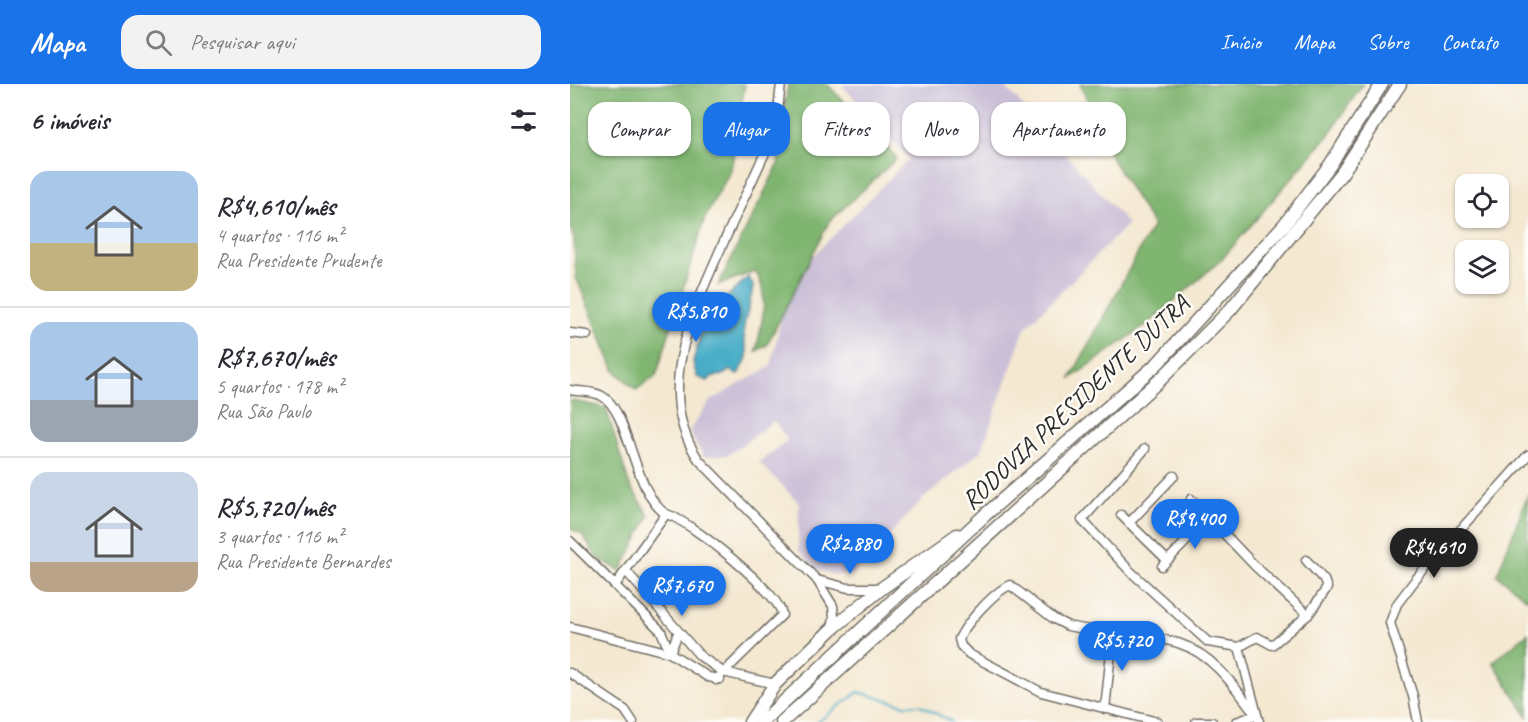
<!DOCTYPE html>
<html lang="pt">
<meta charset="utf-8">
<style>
body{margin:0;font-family:Caveat,sans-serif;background:#f2f2f3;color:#2b2b33;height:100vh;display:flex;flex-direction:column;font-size:22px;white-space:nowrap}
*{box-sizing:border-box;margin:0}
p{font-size:20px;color:#7c7c81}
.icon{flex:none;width:33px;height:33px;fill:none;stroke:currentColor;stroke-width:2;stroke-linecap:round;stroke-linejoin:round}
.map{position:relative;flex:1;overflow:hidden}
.side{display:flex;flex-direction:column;background:#fff;width:570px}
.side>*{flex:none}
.guide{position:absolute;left:18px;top:18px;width:570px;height:54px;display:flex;gap:12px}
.buttons{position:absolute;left:885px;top:90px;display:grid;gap:12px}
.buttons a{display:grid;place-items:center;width:54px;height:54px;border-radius:12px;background:#fff;box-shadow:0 2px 4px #0004;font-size:30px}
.price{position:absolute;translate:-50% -51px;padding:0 14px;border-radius:21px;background:#1a73e8;color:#fff;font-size:20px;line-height:39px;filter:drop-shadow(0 2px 3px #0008)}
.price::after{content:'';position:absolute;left:50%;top:36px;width:18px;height:14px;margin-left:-9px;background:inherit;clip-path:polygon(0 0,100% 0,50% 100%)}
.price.active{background:#222;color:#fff}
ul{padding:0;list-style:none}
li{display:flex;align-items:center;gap:18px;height:150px;padding:0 30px}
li+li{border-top:2px solid #e1e1e2}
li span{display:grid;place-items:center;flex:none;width:168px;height:120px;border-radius:18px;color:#555}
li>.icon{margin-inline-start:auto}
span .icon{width:72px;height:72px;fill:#fffc;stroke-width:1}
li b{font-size:26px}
h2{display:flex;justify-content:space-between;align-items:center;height:72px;padding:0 30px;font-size:26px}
.pill{padding:0 21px;border-radius:18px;background:#fff;box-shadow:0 2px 4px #0004;font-size:21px;line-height:54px}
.pill.active{background:#1a73e8;color:#fff}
header{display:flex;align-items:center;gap:36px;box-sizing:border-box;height:84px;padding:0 30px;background:#1a73e8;color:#fff}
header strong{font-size:28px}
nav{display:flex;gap:33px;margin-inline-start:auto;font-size:21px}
.search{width:420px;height:54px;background:#f2f2f3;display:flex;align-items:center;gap:15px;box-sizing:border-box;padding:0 21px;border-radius:18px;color:#7c7c81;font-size:22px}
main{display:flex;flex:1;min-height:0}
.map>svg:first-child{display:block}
.industrial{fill:#cabfd7}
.forest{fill:#80b571;stroke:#56704e;stroke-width:1.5}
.water{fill:#48adc8;stroke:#3a6c7a;stroke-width:1.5}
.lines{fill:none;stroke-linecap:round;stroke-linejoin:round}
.stream{stroke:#48adc8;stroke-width:2}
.minor-casing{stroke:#716d65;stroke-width:11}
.highway-casing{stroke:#716d65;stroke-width:15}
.minor{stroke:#fff;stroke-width:8}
.highway{stroke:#fff;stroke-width:12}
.labels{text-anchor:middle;stroke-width:5;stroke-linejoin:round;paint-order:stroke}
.street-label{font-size:26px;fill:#2b2b2b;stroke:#fdfcf7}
</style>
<header>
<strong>Mapa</strong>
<div class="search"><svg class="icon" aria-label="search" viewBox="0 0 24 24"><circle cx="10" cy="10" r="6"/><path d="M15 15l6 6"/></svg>Pesquisar aqui</div>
<nav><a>Início</a><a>Mapa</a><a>Sobre</a><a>Contato</a></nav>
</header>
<main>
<section class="side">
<h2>6 imóveis<svg class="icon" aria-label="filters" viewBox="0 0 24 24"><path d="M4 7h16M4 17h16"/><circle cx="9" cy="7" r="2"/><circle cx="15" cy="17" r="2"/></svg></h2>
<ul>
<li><span style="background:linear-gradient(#a9c7e8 60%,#c2b280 0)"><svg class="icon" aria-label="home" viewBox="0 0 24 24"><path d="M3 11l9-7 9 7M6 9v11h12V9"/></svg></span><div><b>R$4,610/mês</b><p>4 quartos · 116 m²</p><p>Rua Presidente Prudente</p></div></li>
<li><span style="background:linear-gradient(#a9c7e8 65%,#9aa5b1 0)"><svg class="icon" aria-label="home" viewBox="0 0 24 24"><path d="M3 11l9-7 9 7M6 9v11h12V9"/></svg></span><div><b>R$7,670/mês</b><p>5 quartos · 178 m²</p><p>Rua São Paulo</p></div></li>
<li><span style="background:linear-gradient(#c9d6e8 75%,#b9a48a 0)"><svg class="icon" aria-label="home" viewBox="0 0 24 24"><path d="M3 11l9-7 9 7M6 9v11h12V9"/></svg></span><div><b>R$5,720/mês</b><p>3 quartos · 116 m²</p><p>Rua Presidente Bernardes</p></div></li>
</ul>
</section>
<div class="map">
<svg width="958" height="638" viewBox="0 0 958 638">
<rect width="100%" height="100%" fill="#fdfcf7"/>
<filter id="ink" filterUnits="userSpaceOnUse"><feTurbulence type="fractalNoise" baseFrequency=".0167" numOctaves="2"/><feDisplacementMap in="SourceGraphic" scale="12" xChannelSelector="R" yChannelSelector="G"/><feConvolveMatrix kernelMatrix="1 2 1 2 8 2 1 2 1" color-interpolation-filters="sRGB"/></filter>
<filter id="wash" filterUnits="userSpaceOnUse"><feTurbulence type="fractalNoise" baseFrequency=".008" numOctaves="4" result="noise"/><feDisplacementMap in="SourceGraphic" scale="24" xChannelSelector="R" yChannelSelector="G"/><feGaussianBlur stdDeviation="1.35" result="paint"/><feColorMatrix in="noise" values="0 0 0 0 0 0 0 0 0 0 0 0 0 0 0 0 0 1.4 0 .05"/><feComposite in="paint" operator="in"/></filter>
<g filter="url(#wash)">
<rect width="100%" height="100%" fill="#f4e8d1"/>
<!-- industrial -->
<path class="industrial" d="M 271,0 L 433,0 L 558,140 L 455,244 L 411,367 L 354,414 L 283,490 L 266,491 L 247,486 L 228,466 L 229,419 L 189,378 L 218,356 L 204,337 L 158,371 L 134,373 L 119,347 L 140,317 L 201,282 L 211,235 L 231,184 L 339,75 Z"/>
<!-- forest -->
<g class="forest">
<path d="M 0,0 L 175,0 L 161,86 L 135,134 L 86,292 L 66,306 L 45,287 L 6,193 L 4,155 L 0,143 Z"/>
<path d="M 218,0 L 257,0 L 327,74 L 259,138 L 197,261 L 186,267 C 192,241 200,209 185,187 L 148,201 L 208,81 Z"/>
<path d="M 510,0 L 793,0 L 757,53 L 652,175 L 579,239 L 500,295 L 583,141 L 543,77 Z"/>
<path d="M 0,316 L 36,324 L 59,400 L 79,432 L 51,487 L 27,474 L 13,451 L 0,444 Z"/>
<path d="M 958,410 L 958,516 L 927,491 Z"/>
<path d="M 958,549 L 958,633 L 923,578 Z"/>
</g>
<!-- water -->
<path class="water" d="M 178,193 L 183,201 C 182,216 176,229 174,243 C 171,267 187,265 167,291 L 160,286 L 153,291 L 141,293 L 138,297 L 127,293 L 123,278 L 135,234 Z"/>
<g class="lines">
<!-- stream -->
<path class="stream" d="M 248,638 L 288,608 L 335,621 L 350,621 L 382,638"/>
</g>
</g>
<g filter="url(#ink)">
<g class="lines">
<!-- minor casing -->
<g class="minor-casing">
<g id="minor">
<path d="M 211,0 L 207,34 L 199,60 C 183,95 167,129 151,164 C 122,229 83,310 129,376 L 247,496 L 263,522 L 264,533 L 262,545"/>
<path d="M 0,249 L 17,251"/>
<path d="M 0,306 C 10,308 23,307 32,312 C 60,327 63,409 96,430"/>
<path d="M 575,365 L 512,436 L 560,487 L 638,558 L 669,563 L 689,638"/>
<path d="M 621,415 L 685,482 L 738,531"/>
<path d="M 551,431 L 597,476"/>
<path d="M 559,439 L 604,392"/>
<path d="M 0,457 L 91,547 L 100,569"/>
<path d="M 592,482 L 639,434"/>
<path d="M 56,487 L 130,572 L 153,588 L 205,600"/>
<path d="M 247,496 L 278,504 L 311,504"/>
<path d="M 46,500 L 96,430 C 118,435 211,510 212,531 L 146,596"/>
<path d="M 0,543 L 100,569 L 138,593 L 150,595"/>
<path d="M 669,563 L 687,553 L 702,561 L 738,531 L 757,504 L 754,496 L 736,476"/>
<path d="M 100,569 L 108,549"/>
<path d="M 0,589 L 55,626 L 63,638"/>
<path d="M 535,625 L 543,549"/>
<path d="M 588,638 L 471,608 L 399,570 L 391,562 L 389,555 C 396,539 424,508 440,501 L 484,535 L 498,542 C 534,550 573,549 608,559 C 643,570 665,603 686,631"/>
<path d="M 626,638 L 642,638"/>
<path d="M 666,638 L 686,631"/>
<path d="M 848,638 L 843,612 L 820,539 L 827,520 L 846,495 L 958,371"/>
</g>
</g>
<!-- highway casing -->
<g class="highway-casing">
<g id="highway">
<path d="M 180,638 L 205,600 L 262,545 L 312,504 L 387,451"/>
<path d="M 192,638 L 415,431 L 587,280 L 714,141 L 760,81 L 812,0"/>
<path d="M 212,638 L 592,294 L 660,226 L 772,89 L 830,0"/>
</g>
</g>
<!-- minor -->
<use href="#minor" class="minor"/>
<!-- highway -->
<use href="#highway" class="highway"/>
</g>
</g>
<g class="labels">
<!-- street labels -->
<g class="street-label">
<text transform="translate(505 318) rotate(-43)" y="9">RODOVIA PRESIDENTE DUTRA</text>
</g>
</g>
</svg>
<div class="buttons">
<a><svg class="icon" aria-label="locate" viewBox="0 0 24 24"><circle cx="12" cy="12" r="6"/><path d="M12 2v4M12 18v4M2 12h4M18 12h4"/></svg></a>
<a><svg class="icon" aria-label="layers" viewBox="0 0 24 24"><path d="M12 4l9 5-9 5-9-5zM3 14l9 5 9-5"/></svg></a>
</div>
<b class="price" style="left:126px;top:259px">R$5,810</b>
<b class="price" style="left:625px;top:466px">R$9,400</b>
<b class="price" style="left:280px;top:491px">R$2,880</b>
<b class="price active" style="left:864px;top:495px">R$4,610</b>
<b class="price" style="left:112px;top:533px">R$7,670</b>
<b class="price" style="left:552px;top:588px">R$5,720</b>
<div class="guide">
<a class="pill">Comprar</a>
<a class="pill active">Alugar</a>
<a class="pill">Filtros</a>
<a class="pill">Novo</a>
<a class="pill">Apartamento</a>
</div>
</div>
</main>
